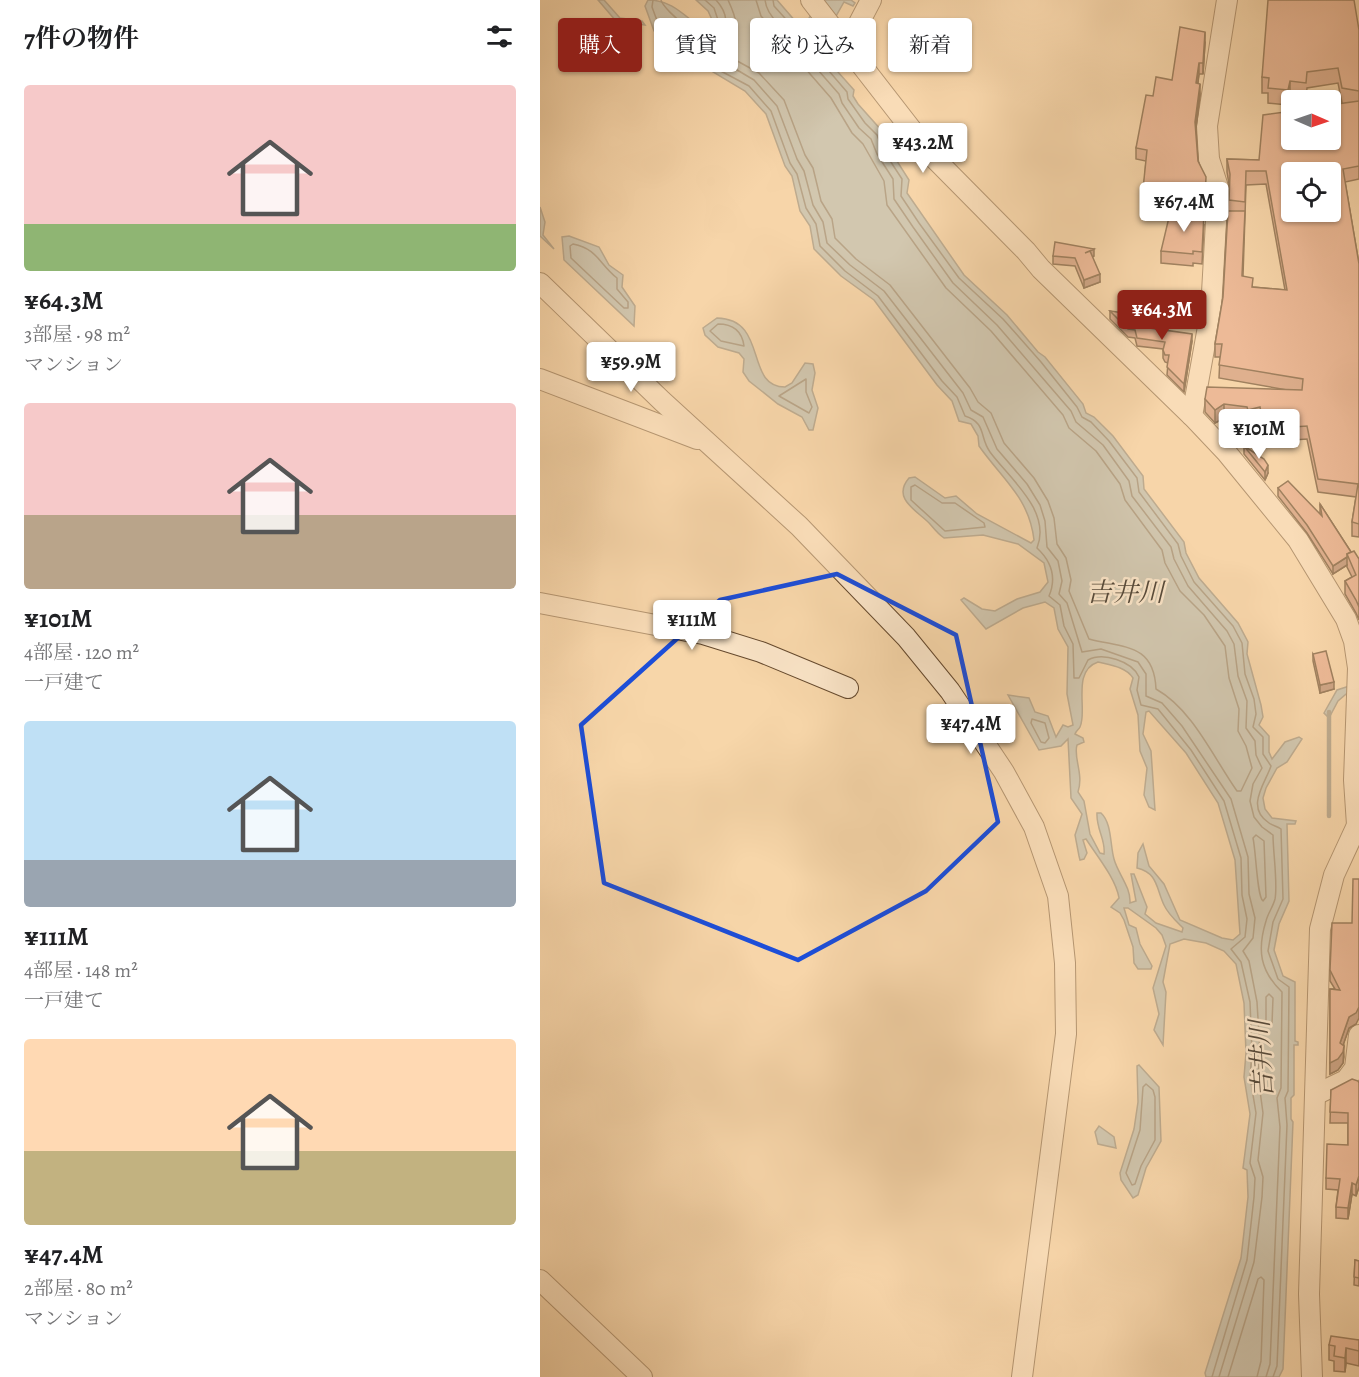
<!DOCTYPE html>
<html lang="ja">
<meta charset="utf-8">
<style>
body{margin:0;font-family:Alegreya,"Noto Serif JP",serif;background:#f6f6f6;color:#202124;height:100vh;display:flex;flex-direction:column;font-size:22px;white-space:nowrap}
*{box-sizing:border-box;margin:0}
p{font-size:20px;color:#757577}
.icon{flex:none;width:33px;height:33px;fill:none;stroke:currentColor;stroke-width:2;stroke-linecap:round;stroke-linejoin:round}
.map{position:relative;flex:1;overflow:hidden}
.details{display:flex;flex-direction:column;background:#fff;width:540px}
.details>*{flex:none}
.hud{position:absolute;left:18px;top:18px;width:570px;height:54px;display:flex;gap:12px}
.needle{width:39px;rotate:92deg}
.buttons{position:absolute;left:741px;top:90px;display:grid;gap:12px}
.buttons a{display:grid;place-items:center;width:60px;height:60px;border-radius:6px;background:#fff;box-shadow:0 2px 4px #0004;font-size:30px}
.price{position:absolute;translate:-50% -51px;padding:0 14px;border-radius:6px;background:#fff;color:#222;font-size:20px;line-height:39px;filter:drop-shadow(0 2px 3px #0008)}
.price::after{content:'';position:absolute;left:50%;top:36px;width:18px;height:14px;margin-left:-9px;background:inherit;clip-path:polygon(0 0,100% 0,50% 100%)}
.price.active{background:#8f2418;color:#fff}
ul{padding:0;list-style:none}
li{display:grid;align-content:center;gap:12px;height:318px;padding:0 24px}
li span{display:grid;place-items:center;height:186px;border-radius:6px;color:#555}
li>.icon{margin-inline-start:auto}
span .icon{width:108px;height:108px;fill:#fffc;stroke-width:1}
li b{font-size:26px}
h2{display:flex;justify-content:space-between;align-items:center;height:72px;padding:0 24px;font-size:26px}
.tag{padding:0 21px;border-radius:6px;background:#fff;box-shadow:0 2px 4px #0004;font-size:21px;line-height:54px}
.tag.active{background:#8f2418;color:#fff}
main{display:flex;flex:1;min-height:0}
.map>svg:first-child{display:block}
.water{fill:#a4b6b5;stroke:#78786f;stroke-width:1.5;fill-rule:evenodd}
.lines{fill:none;stroke-linecap:round;stroke-linejoin:round}
.shore{stroke:#6d685d;stroke-width:1.5}
.stream{stroke:#78786f;stroke-width:4.5}
.minor-casing{stroke:#664a2e;stroke-width:22}
.minor{stroke:#fae4c7;stroke-width:20}
.wall{fill:#c0846e;stroke:#361b05;stroke-width:1.5;fill-rule:evenodd}
.shaded-wall{fill:#9c6c5a;stroke:#361b05;stroke-width:1.5}
.building{fill:#df9a80;stroke:#361b05;stroke-width:1.5;fill-rule:evenodd}
.marked{fill:none;stroke:#1d4ed8;stroke-width:4.5;stroke-linejoin:round}
.labels{text-anchor:middle;stroke-width:5;stroke-linejoin:round;paint-order:stroke}
.water-label{font-size:26px;font-style:italic;fill:#574a3a;stroke:#fae4c7}
</style>
<main>
<section class="details">
<h2>7件の物件<svg class="icon" aria-label="filters" viewBox="0 0 24 24"><path d="M4 7h16M4 17h16"/><circle cx="9" cy="7" r="2"/><circle cx="15" cy="17" r="2"/></svg></h2>
<ul>
<li><span style="background:linear-gradient(#f6c9c9 75%,#8fb573 0)"><svg class="icon" aria-label="home" viewBox="0 0 24 24"><path d="M3 11l9-7 9 7M6 9v11h12V9"/></svg></span><div><b>¥64.3M</b><p>3部屋 · 98 m²</p><p>マンション</p></div></li>
<li><span style="background:linear-gradient(#f6c9c9 60%,#b9a48a 0)"><svg class="icon" aria-label="home" viewBox="0 0 24 24"><path d="M3 11l9-7 9 7M6 9v11h12V9"/></svg></span><div><b>¥101M</b><p>4部屋 · 120 m²</p><p>一戸建て</p></div></li>
<li><span style="background:linear-gradient(#bfe0f5 75%,#9aa5b1 0)"><svg class="icon" aria-label="home" viewBox="0 0 24 24"><path d="M3 11l9-7 9 7M6 9v11h12V9"/></svg></span><div><b>¥111M</b><p>4部屋 · 148 m²</p><p>一戸建て</p></div></li>
<li><span style="background:linear-gradient(#ffd9b3 60%,#c2b280 0)"><svg class="icon" aria-label="home" viewBox="0 0 24 24"><path d="M3 11l9-7 9 7M6 9v11h12V9"/></svg></span><div><b>¥47.4M</b><p>2部屋 · 80 m²</p><p>マンション</p></div></li>
</ul>
</section>
<div class="map">
<svg width="819" height="1377" viewBox="0 0 819 1377">
<rect width="100%" height="100%" fill="#f7d6a9"/>
<filter id="stains"><feTurbulence type="fractalNoise" baseFrequency=".00333" numOctaves="4"/><feColorMatrix values="0 0 0 0 .2 0 0 0 0 .09 0 0 0 0 .02 0 0 0 .5 -.17"/></filter>
<radialGradient id="worn" r=".72"><stop offset=".6" stop-color="#630" stop-opacity="0"/><stop offset="1" stop-color="#630" stop-opacity=".3"/></radialGradient>
<!-- water -->
<g class="water">
<path d="M 58,0 L 64,0 L 80,18 L 102,21 L 105,25 L 76,21 Z"/>
<path d="M 108,0 C 133,0 145,17 164,30 L 170,30 L 174,24 L 168,11 L 156,0 L 237,0 L 257,23 L 265,25 L 280,0 L 311,0 L 315,3 L 313,6 L 304,2 L 286,34 L 282,32 L 276,40 L 282,47 L 282,54 L 314,90 L 313,96 L 318,104 L 342,131 L 348,147 L 369,180 L 367,193 L 424,275 L 467,315 L 498,352 L 505,357 L 543,404 L 546,413 L 554,417 L 573,436 L 603,476 L 604,489 L 644,542 L 646,553 L 659,578 L 698,623 L 708,642 L 707,654 L 721,705 L 723,717 L 719,725 L 729,736 L 729,752 L 732,759 L 745,742 L 759,737 L 762,739 L 747,762 L 737,768 L 726,788 L 723,798 L 725,809 L 732,818 L 756,821 L 755,824 L 747,824 L 749,901 L 739,924 L 734,950 L 743,976 L 755,982 L 755,1041 L 758,1042 L 758,1045 L 754,1045 L 754,1095 L 751,1098 L 751,1119 L 753,1122 L 743,1369 L 739,1377 L 666,1377 L 665,1373 L 701,1258 L 708,1197 L 707,1170 L 703,1168 L 710,1114 L 704,1077 L 706,1053 L 704,1003 L 696,964 L 684,951 L 666,943 L 644,939 L 630,944 L 623,982 L 626,992 L 623,1045 L 614,1030 L 619,1014 L 613,988 L 626,946 L 622,935 L 616,928 L 588,908 L 584,908 L 589,925 L 596,928 L 600,944 L 612,966 L 611,969 L 598,969 L 594,963 L 593,947 L 584,920 L 580,913 L 571,907 L 579,898 C 576,879 557,856 546,839 L 543,840 L 547,853 L 544,859 L 540,860 L 539,856 L 535,835 L 542,814 L 531,798 L 528,739 L 521,746 L 499,750 L 468,695 L 489,698 L 495,712 L 508,716 L 516,737 L 523,725 L 528,727 L 533,725 L 527,694 L 528,647 L 518,629 L 514,608 L 505,602 L 483,608 L 446,629 L 421,600 L 424,598 L 442,609 L 455,611 L 477,599 L 500,592 L 508,582 L 504,563 L 478,544 L 443,535 L 404,538 C 398,534 395,530 390,524 C 378,511 351,499 369,478 L 375,477 L 405,498 L 416,496 L 437,514 L 491,543 L 494,540 C 489,497 462,479 439,446 L 438,436 L 431,424 L 419,421 L 412,401 L 397,385 L 334,300 L 301,276 L 274,249 L 270,226 L 260,211 L 252,176 L 245,166 L 226,114 L 205,91 L 148,57 L 140,50 L 133,38 L 114,31 L 105,6 ZM 558,662 C 570,665 586,667 593,678 L 590,689 L 598,715 L 600,751 L 607,768 L 604,795 L 609,807 L 615,810 L 611,751 L 603,734 L 606,712 L 609,711 L 646,753 L 678,803 L 695,860 L 700,934 L 693,940 L 682,938 L 640,920 L 624,884 L 609,866 L 603,844 L 598,853 L 597,868 C 618,873 616,888 624,905 C 628,914 636,921 643,928 L 642,932 L 616,923 L 605,914 L 607,907 L 594,874 L 591,874 L 596,901 L 590,903 C 591,887 578,874 574,859 C 570,845 572,823 561,813 L 557,813 C 556,829 566,840 564,854 L 560,853 L 550,834 L 544,801 L 538,792 C 544,774 533,757 537,745 L 544,742 L 543,738 L 535,734 C 536,731 539,729 540,727 C 548,711 531,671 558,662 Z"/>
<path d="M 0,207 L 5,222 L 3,235 L 14,249 L 0,236 Z"/>
<path d="M 29,236 L 59,247 L 69,265 L 83,275 L 82,287 L 95,306 L 94,326 L 24,260 L 22,237 Z"/>
<path d="M 177,318 C 229,319 204,387 245,387 L 252,383 L 265,363 L 273,364 L 275,373 L 272,390 L 278,408 L 273,430 L 269,430 L 262,417 L 238,404 L 209,381 L 203,372 L 204,359 L 199,353 L 178,347 L 165,335 L 163,328 Z"/>
<path d="M 819,683 L 798,701 L 789,718 L 784,713 L 797,690 Z"/>
<path d="M 599,1065 L 619,1087 L 621,1141 L 606,1168 L 598,1195 L 593,1198 L 581,1180 L 580,1173 L 594,1129 L 598,1102 L 597,1066 Z"/>
<path d="M 559,1126 L 574,1137 L 576,1148 L 558,1144 L 555,1132 Z"/>
</g>
<g class="lines">
<!-- shore -->
<g class="shore">
<path d="M 113,0 L 112,7 L 119,26 L 137,33 L 145,46 L 177,69 L 209,86 L 231,111 L 250,163 L 257,174 L 266,208 L 276,224 L 280,246 L 305,271 L 338,296 L 402,381 L 417,397 L 425,416 C 447,423 439,437 450,452 C 469,478 512,511 497,548 C 512,562 517,577 509,596 L 520,605 L 524,626 L 533,644 L 534,678 L 539,678 L 548,660 C 563,652 592,661 599,677 L 597,690 L 601,705 L 618,709 L 651,750 L 684,801 L 701,858 L 702,895 L 707,919 L 705,937 L 691,949 L 701,962 L 710,1002 L 712,1053 L 710,1077 L 716,1113 L 710,1163 L 715,1178 L 714,1197 L 707,1260 L 672,1377"/>
<path d="M 121,0 C 122,8 173,58 179,23 L 174,8 L 165,0"/>
<path d="M 176,0 C 188,13 190,28 177,41 L 161,43 L 160,48 L 214,80 L 237,106 L 257,159 L 264,171 L 273,205 L 283,222 L 287,243 L 310,265 L 344,291 L 423,393 L 431,410 L 443,417 L 457,449 L 487,484 L 500,505 L 505,521 L 507,547 L 518,561 L 522,581 L 519,594 L 527,603 L 542,652 L 561,649 L 598,662 L 606,674 L 606,696 L 622,703 L 642,726 L 691,799 L 708,857 L 709,894 L 715,918 L 713,938 L 703,951 L 709,961 L 717,1002 L 720,1052 L 718,1076 L 723,1113 L 718,1160 L 723,1177 L 722,1197 L 714,1262 L 679,1377"/>
<path d="M 188,0 C 203,32 193,26 181,52 L 219,73 L 244,100 L 265,155 L 273,168 L 281,201 L 292,219 L 295,238 L 316,259 L 350,285 L 430,388 L 438,402 L 451,413 L 464,443 L 494,478 L 508,501 L 514,518 L 517,544 L 526,558 L 531,580 L 529,591 L 549,639 C 583,648 614,643 616,689 C 653,710 673,757 697,791 L 701,791 L 712,768 L 706,746 L 698,731 L 699,709 L 689,678 L 685,646 L 664,615 L 640,591 L 625,563 L 622,550 L 585,500 L 580,484 L 556,451 L 529,428 L 523,415 L 451,331 L 406,288 L 347,205 L 344,181 L 323,144 L 312,133 L 291,98 L 264,67 L 254,46 L 242,40 L 221,16 L 216,0"/>
<path d="M 225,0 C 227,18 247,33 262,38 L 271,62 L 299,94 L 302,103 L 319,128 L 331,139 L 337,154 L 353,179 L 354,199 L 373,227 L 413,283 L 457,325 L 531,411 L 536,422 L 563,445 L 589,481 L 592,496 L 631,547 L 634,559 L 648,586 L 687,631 L 694,644 L 698,676 L 707,701 L 706,728 L 715,741 L 716,755 L 722,768 L 713,784 L 710,801 L 714,817 L 722,827 L 733,835 C 733,852 738,884 735,899 C 733,907 728,913 726,921 C 717,950 720,971 742,992 L 741,1088 L 737,1098 L 740,1127 L 730,1364 L 726,1377"/>
<path d="M 233,0 L 234,6 L 253,27 L 271,31 L 270,41 L 277,57 L 307,92 L 308,99 L 325,123 L 337,135 L 343,150 L 362,179 L 361,196 L 379,223 L 419,278 L 463,319 L 501,362 L 537,407 L 542,417 L 551,422 L 569,441 L 597,478 L 599,492 L 638,544 L 641,556 L 654,582 L 693,626 L 702,643 L 705,674 L 714,699 L 716,714 L 713,727 L 723,737 L 723,754 L 731,766 C 725,784 705,807 729,823 C 733,826 737,826 741,829 L 743,899 L 733,922 L 728,951 L 738,979 L 749,987 L 748,1091 L 745,1098 L 747,1125 L 737,1366 L 733,1377"/>
<path d="M 33,244 C 58,249 59,264 77,278 L 77,289 L 88,302 L 88,308 L 84,308 L 31,258 L 30,246 Z"/>
<path d="M 178,324 C 193,324 202,331 204,346 L 181,341 L 170,331 Z"/>
<path d="M 266,379 L 266,392 L 272,407 L 269,413 L 239,396 Z"/>
<path d="M 375,485 L 402,503 L 415,503 L 444,523 L 445,527 L 405,531 L 371,500 L 371,487 Z"/>
<path d="M 492,719 L 505,723 L 509,738 L 505,743 L 501,742 L 491,723 Z"/>
<path d="M 716,835 L 724,841 L 726,897 L 723,901 C 717,897 716,851 713,838 Z"/>
<path d="M 729,994 L 733,998 L 732,1024 L 729,1026 L 726,1024 L 726,997 Z"/>
<path d="M 606,1084 L 613,1090 L 615,1097 L 615,1140 L 601,1166 L 595,1184 L 592,1185 L 586,1173 L 600,1130 L 603,1087 Z"/>
<path d="M 688,1377 L 718,1279 L 721,1277 L 724,1280 L 721,1361 L 717,1377"/>
</g>
<!-- stream -->
<path class="stream" d="M 789,712 L 789,816"/>
<!-- minor casing -->
<g class="minor-casing">
<g id="minor">
<path d="M 271,0 L 392,156 L 486,251 L 501,269 L 652,416 L 687,453 L 758,540 L 806,619 L 814,641 L 818,668 L 814,780 L 817,825"/>
<path d="M 308,44 L 331,0"/>
<path d="M 0,283 L 122,401 L 259,526 L 366,637 L 410,691 L 464,772 L 494,827 L 518,896 L 525,963 L 526,1034 L 482,1377"/>
<path d="M 0,379 L 157,439"/>
<path d="M 652,416 L 671,310 L 678,187 L 669,159 L 667,126 L 687,0"/>
<path d="M 0,603 L 163,634 L 221,652 L 308,688"/>
<path d="M 777,1094 L 806,1080 L 815,1068 L 819,1035"/>
<path d="M 0,1280 L 102,1377"/>
<path d="M 772,1377 L 769,1294 L 780,929 L 794,875 L 819,821"/>
</g>
</g>
<!-- minor -->
<use href="#minor" class="minor"/>
</g>
<!-- wall -->
<g class="wall">
<path d="M 819,30 L 819,179 L 805,182 L 819,264 L 819,537 L 812,536 L 812,522 L 816,497 L 778,492 L 767,439 L 753,440 L 752,437 L 724,442 L 720,421 L 708,423 L 707,420 L 684,418 L 675,423 L 665,412 L 665,399 L 747,390 L 679,378 L 680,357 L 675,357 L 675,344 L 683,297 L 689,184 L 687,172 L 687,159 L 719,160 L 802,103 L 798,83 L 767,88 L 766,98 L 750,96 L 748,105 L 728,103 L 728,93 L 722,93 L 722,77 ZM 726,184 L 745,290 L 713,287 L 703,276 L 706,185 Z"/>
<path d="M 665,43 L 663,74 L 659,74 L 658,83 L 660,95 L 656,129 L 658,161 L 666,189 L 665,209 L 603,201 L 606,161 L 596,159 L 596,148 L 613,96 L 632,80 Z"/>
<path d="M 664,225 L 662,264 L 653,263 L 653,266 L 621,263 L 621,251 Z"/>
<path d="M 513,256 L 554,256 L 552,257 L 560,282 L 544,288 L 535,266 L 513,264 Z"/>
<path d="M 570,311 L 612,325 L 612,328 L 652,341 L 644,392 L 627,375 L 628,363 L 625,362 L 623,358 L 623,349 L 597,346 L 595,338 L 588,337 L 570,319 Z"/>
<path d="M 704,446 L 728,473 L 725,480 L 704,454 Z"/>
<path d="M 738,488 L 780,514 L 780,504 L 811,552 L 819,559 L 819,620 L 816,613 L 805,594 L 805,581 L 812,577 L 807,567 L 807,565 L 793,574 L 767,533 L 738,496 Z"/>
<path d="M 773,654 L 794,689 L 780,693 L 773,661 Z"/>
<path d="M 812,923 L 816,1024 L 809,1028 L 803,1045 L 804,1057 L 803,1063 L 798,1070 L 790,1074 L 790,989 L 795,989 L 790,981 L 790,970 Z"/>
<path d="M 819,1083 L 819,1187 L 816,1196 L 812,1194 L 808,1219 L 796,1218 L 796,1207 L 798,1190 L 786,1189 L 786,1178 L 808,1145 L 808,1123 L 790,1123 L 791,1090 Z"/>
<path d="M 815,1260 L 819,1261 L 819,1286 L 814,1285 Z"/>
<path d="M 819,1340 L 819,1366 L 806,1363 L 805,1372 L 794,1371 L 794,1361 L 789,1360 L 789,1345 Z"/>
</g>
<!-- shaded-wall -->
<g class="shaded-wall">
<path d="M 665,32 L 665,43 L 663,74 L 663,63 Z"/>
<path d="M 659,63 L 659,74 L 656,94 L 656,83 Z"/>
<path d="M 750,81 L 750,96 L 748,105 L 748,90 Z"/>
<path d="M 660,84 L 660,95 L 655,134 L 655,122 Z"/>
<path d="M 554,249 L 554,256 L 545,261 L 545,253 Z"/>
<path d="M 560,274 L 560,282 L 544,288 L 544,280 Z"/>
<path d="M 652,334 L 652,341 L 644,392 L 644,384 Z"/>
<path d="M 684,404 L 684,418 L 675,423 L 675,410 Z"/>
<path d="M 728,465 L 728,473 L 725,480 L 725,472 Z"/>
<path d="M 807,557 L 807,565 L 793,574 L 793,566 Z"/>
<path d="M 794,682 L 794,689 L 780,693 L 780,685 Z"/>
<path d="M 819,1007 L 819,1018 L 816,1024 L 809,1028 L 800,1054 L 800,1043 L 809,1017 Z"/>
<path d="M 804,1046 L 803,1063 L 798,1070 L 790,1074 L 790,1063 Z"/>
<path d="M 819,1176 L 819,1187 L 816,1196 L 816,1185 Z"/>
<path d="M 812,1183 L 812,1194 L 808,1219 L 808,1208 Z"/>
<path d="M 806,1348 L 806,1363 L 805,1372 L 805,1358 Z"/>
</g>
<!-- building -->
<g class="building">
<path d="M 728,0 L 814,0 L 819,30 L 819,91 L 802,88 L 798,68 L 767,72 L 766,83 L 750,81 L 748,90 L 728,88 L 729,78 L 722,77 Z"/>
<path d="M 640,27 L 665,32 L 663,63 L 659,63 L 656,83 L 660,84 L 655,122 L 658,161 L 666,177 L 665,198 L 603,189 L 607,150 L 596,148 L 606,95 L 613,96 L 616,77 L 632,80 Z"/>
<path d="M 819,101 L 819,166 L 803,169 L 819,264 L 819,524 L 812,522 L 818,484 L 778,479 L 767,426 L 753,427 L 752,423 L 724,429 L 720,407 L 708,410 L 707,407 L 684,404 L 675,410 L 665,399 L 667,387 L 762,390 L 763,379 L 679,365 L 682,344 L 675,344 L 683,297 L 688,211 L 705,211 L 702,276 L 713,278 L 712,287 L 747,290 L 726,171 L 706,171 L 705,202 L 689,200 L 690,174 L 687,159 L 719,160 L 723,115 L 752,111 L 752,140 L 790,140 L 790,105 ZM 752,172 L 790,172 L 790,212 L 752,212 Z"/>
<path d="M 630,213 L 664,213 L 662,252 L 653,251 L 653,254 L 621,251 Z"/>
<path d="M 515,242 L 554,249 L 545,253 L 550,251 L 560,274 L 544,280 L 535,258 L 513,256 Z"/>
<path d="M 570,311 L 612,317 L 610,328 L 652,334 L 644,384 L 627,367 L 629,355 L 625,355 L 623,350 L 625,342 L 597,338 L 595,330 L 588,329 Z"/>
<path d="M 704,446 L 724,459 L 728,465 L 725,472 Z"/>
<path d="M 748,481 L 782,516 L 780,504 L 811,552 L 807,554 L 807,557 L 793,566 L 767,525 L 738,488 Z"/>
<path d="M 814,551 L 819,559 L 819,607 L 816,600 L 805,581 L 816,575 L 807,554 Z"/>
<path d="M 786,651 L 794,682 L 780,685 L 773,654 Z"/>
<path d="M 813,879 L 819,879 L 819,1007 L 816,1013 L 809,1017 L 800,1043 L 804,1046 L 803,1052 L 798,1059 L 790,1063 L 790,989 L 800,990 L 790,970 L 792,923 L 812,923 Z"/>
<path d="M 812,1079 L 818,1081 L 819,1083 L 819,1176 L 816,1185 L 812,1183 L 808,1208 L 796,1207 L 800,1179 L 786,1178 L 787,1144 L 808,1145 L 808,1113 L 790,1112 L 791,1090 Z"/>
<path d="M 815,1260 L 819,1261 L 819,1278 L 814,1277 Z"/>
<path d="M 791,1336 L 819,1340 L 819,1351 L 806,1348 L 805,1358 L 794,1356 L 795,1346 L 789,1345 Z"/>
</g>
<!-- marked area -->
<path d="M0 0H819V1377H0ZM 297,574 L 416,635 L 458,822 L 386,891 L 258,960 L 64,883 L 41,725 L 180,600 Z" fill="#f7d6a9" fill-opacity=".55" fill-rule="evenodd"/>
<path class="marked" d="M 297,574 L 416,635 L 458,822 L 386,891 L 258,960 L 64,883 L 41,725 L 180,600 Z"/>
<g class="labels">
<!-- water labels -->
<g class="water-label">
<text x="585" y="601">吉井川</text>
<text transform="translate(721 1059) rotate(-93)" y="9">吉井川</text>
</g>
</g>
<rect width="100%" height="100%" filter="url(#stains)"/>
<rect width="100%" height="100%" fill="url(#worn)"/>
</svg>
<div class="buttons">
<a><svg class="needle" viewBox="-14 -14 28 28"><path d="M0-13l5 13h-10z" fill="#e53935"/><path d="M0 13l5-13h-10z" fill="#757577"/></svg></a>
<a><svg class="icon" aria-label="locate" viewBox="0 0 24 24"><circle cx="12" cy="12" r="6"/><path d="M12 2v4M12 18v4M2 12h4M18 12h4"/></svg></a>
</div>
<b class="price" style="left:383px;top:174px">¥43.2M</b>
<b class="price" style="left:644px;top:233px">¥67.4M</b>
<b class="price active" style="left:622px;top:341px">¥64.3M</b>
<b class="price" style="left:91px;top:393px">¥59.9M</b>
<b class="price" style="left:719px;top:460px">¥101M</b>
<b class="price" style="left:152px;top:651px">¥111M</b>
<b class="price" style="left:431px;top:755px">¥47.4M</b>
<div class="hud">
<a class="tag active">購入</a>
<a class="tag">賃貸</a>
<a class="tag">絞り込み</a>
<a class="tag">新着</a>
</div>
</div>
</main>
